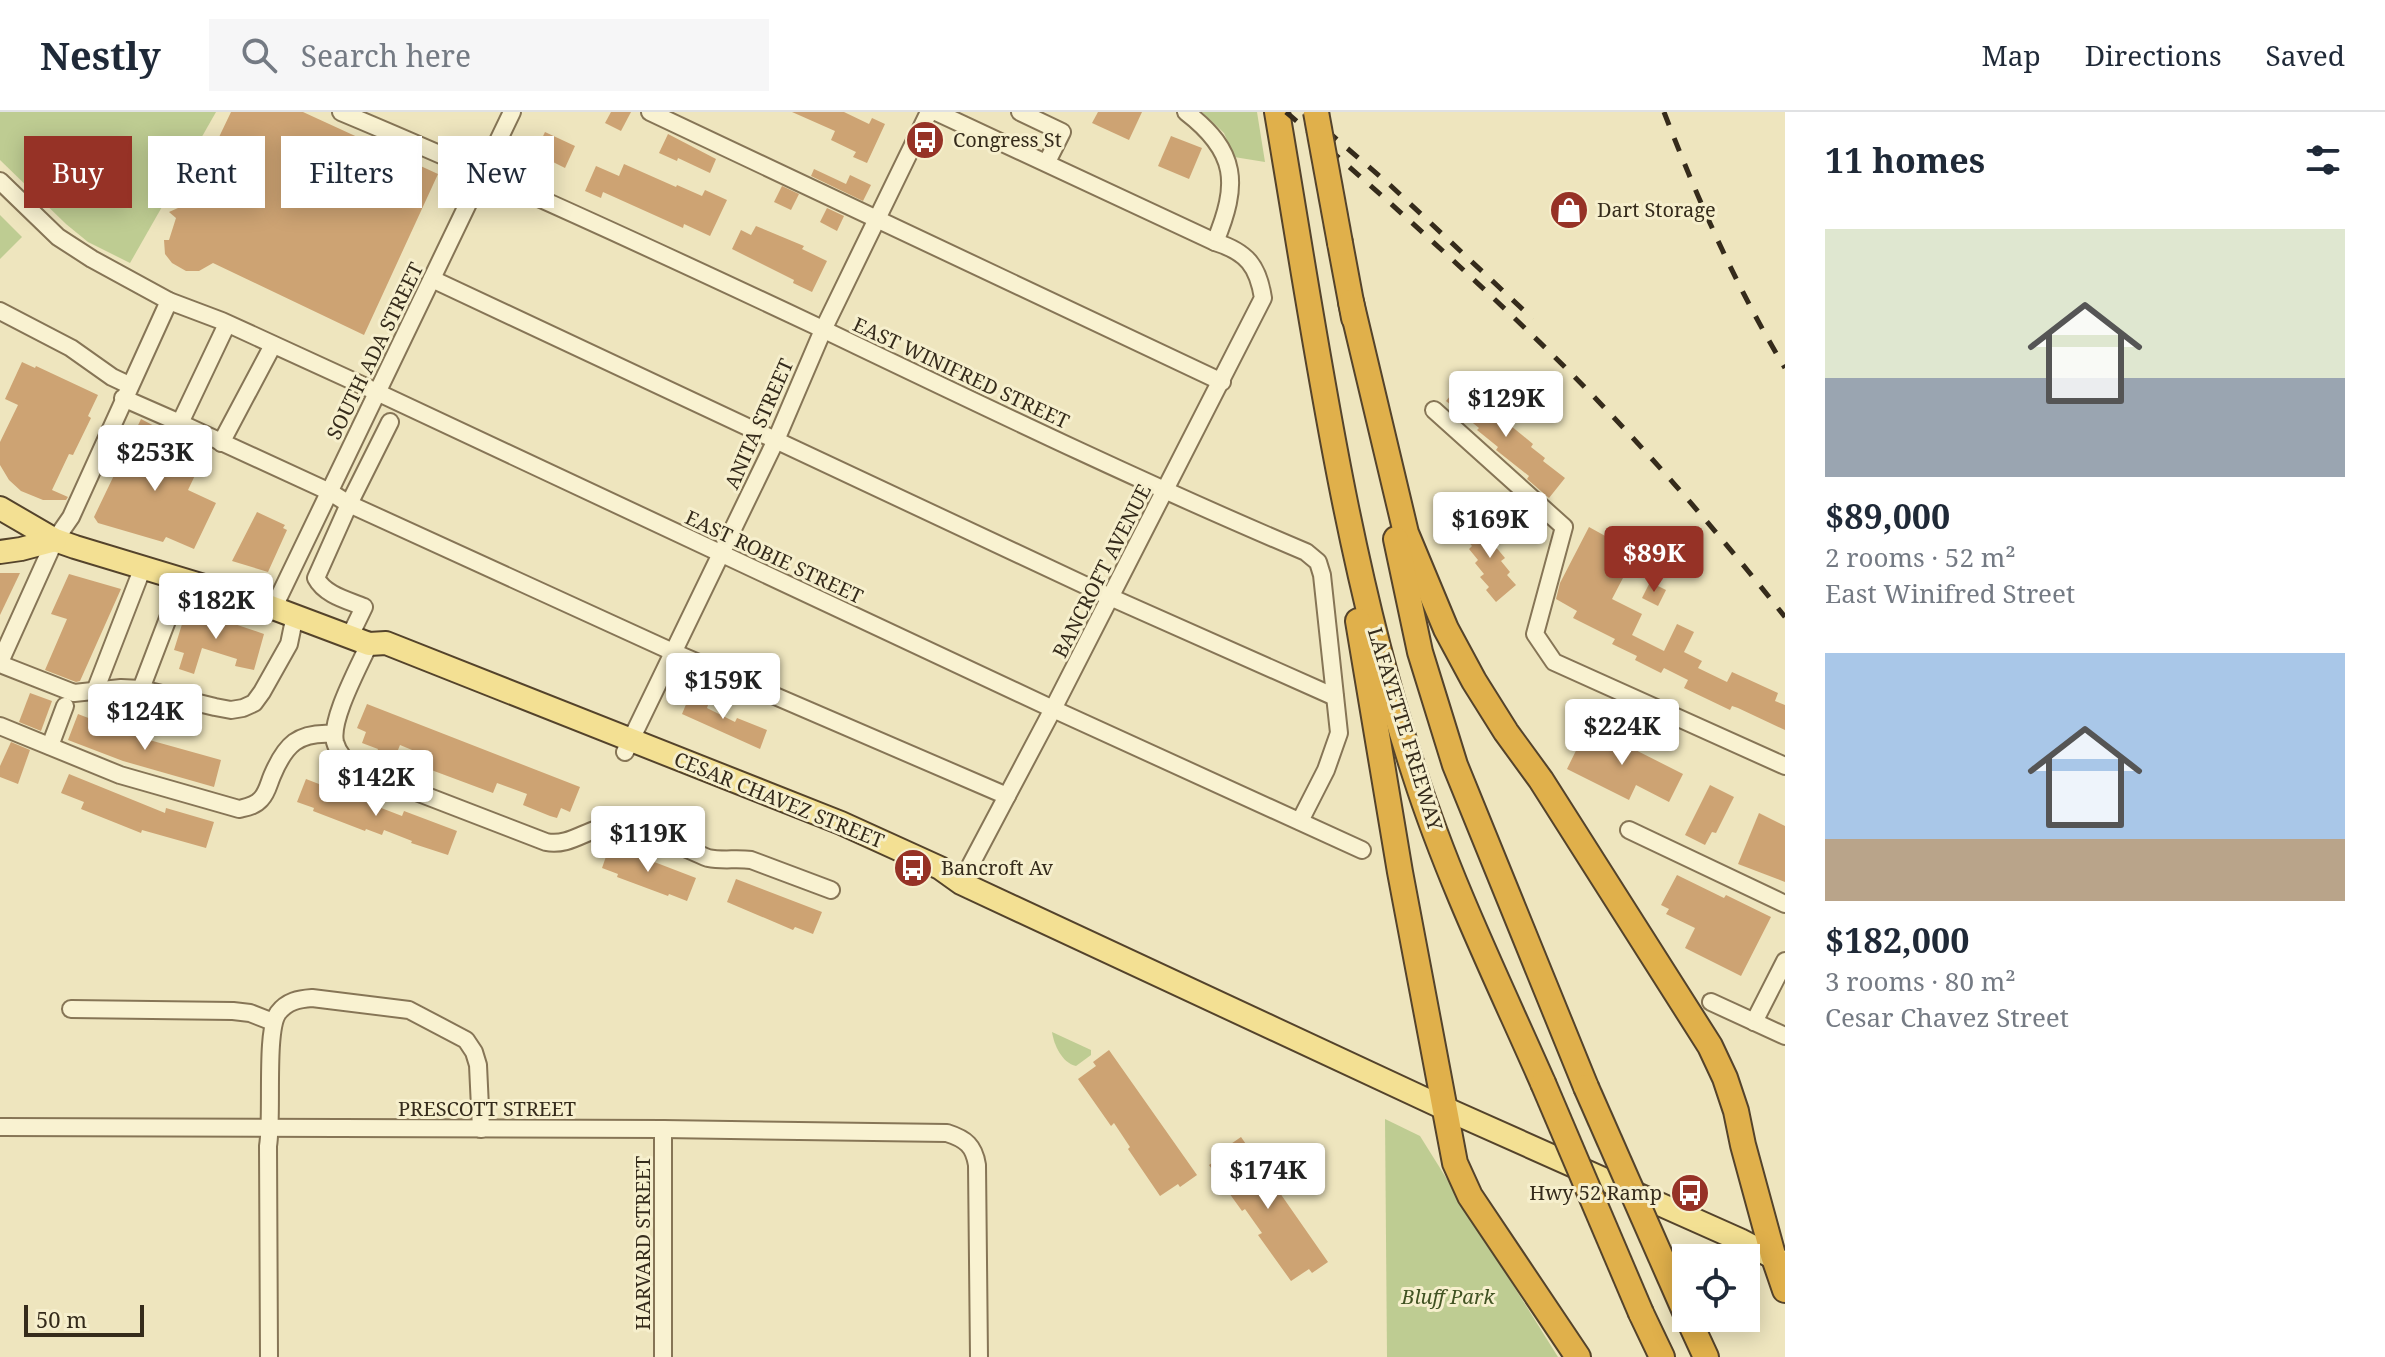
<!DOCTYPE html>
<meta charset="utf-8">
<style>
body{margin:0;font-family:"Noto Serif",serif;background:#f6f6f7;color:#1f2937;height:100vh;display:flex;flex-direction:column;font-size:30px;white-space:nowrap}
*{box-sizing:border-box;margin:0}
p{font-size:26px;color:#747a83}
.icon{flex:none;width:44px;height:44px;fill:none;stroke:currentColor;stroke-width:2;stroke-linecap:round;stroke-linejoin:round}
.map{position:relative;flex:1;overflow:hidden}
.sheet{display:flex;flex-direction:column;background:#fff;width:600px}
.sheet>*{flex:none}
.banner{position:absolute;left:24px;top:24px;width:760px;height:72px;display:flex;gap:16px}
.tools{position:absolute;left:1672px;top:1132px;display:grid;gap:16px}
.tools a{display:grid;place-items:center;width:88px;height:88px;border-radius:0px;background:#fff;box-shadow:0 4px 20px #0003;font-size:40px}
.scale{position:absolute;left:24px;bottom:20px;width:120px;box-sizing:border-box;padding-left:8px;border:4px solid #352b1b;border-top:0;font-size:22px;line-height:28px;white-space:nowrap;color:#352b1b;-webkit-text-stroke:6px #f6efcd;paint-order:stroke}
.price{position:absolute;translate:-50% -68px;padding:0 18px;border-radius:8px;background:#fff;color:#222;font-size:26px;line-height:52px;filter:drop-shadow(0 2px 4px #0008)}
.price::after{content:'';position:absolute;left:50%;top:48px;width:24px;height:18px;margin-left:-12px;background:inherit;clip-path:polygon(0 0,100% 0,50% 100%)}
.price.current{background:#963226;color:#fff}
ul{padding:0;list-style:none}
li{display:grid;align-content:center;gap:16px;height:424px;padding:0 40px}
li span{display:grid;place-items:center;height:248px;border-radius:0px;color:#555}
li>.icon{margin-inline-start:auto}
span .icon{width:144px;height:144px;fill:#fffc;stroke-width:1}
li b{font-size:34px}
h2{display:flex;justify-content:space-between;align-items:center;height:96px;padding:0 40px;font-size:34px}
.pill{padding:0 28px;border-radius:0px;background:#fff;box-shadow:0 4px 20px #0003;font-size:28px;line-height:72px}
.pill.current{background:#963226;color:#fff}
header{display:flex;align-items:center;gap:48px;box-sizing:border-box;height:112px;padding:0 40px;background:#fff;border-bottom:2px solid #e0e1e3}
header strong{font-size:38px}
nav{display:flex;gap:44px;margin-inline-start:auto;font-size:28px}
.search{width:560px;height:72px;background:#f6f6f7;display:flex;align-items:center;gap:20px;box-sizing:border-box;padding:0 28px;border-radius:0px;color:#747a83;font-size:30px}
main{display:flex;flex:1;min-height:0}
.map>svg:first-child{display:block}
.green{fill:#becc92}
.building{fill:#cda373}
.lines{fill:none;stroke-linecap:round;stroke-linejoin:round}
.minor-casing{stroke:#867556;stroke-width:20}
.major-casing{stroke:#54432b;stroke-width:26}
.highway-casing{stroke:#54432b;stroke-width:28}
.minor{stroke:#f9f2d1;stroke-width:16}
.major{stroke:#f3e093;stroke-width:22}
.highway{stroke:#e0b04b;stroke-width:24}
.rail{stroke:#352b1b;stroke-width:5;stroke-dasharray:14 14;stroke-linecap:butt}
.highway-bridge-casing{stroke:#54432b;stroke-width:28;stroke-linecap:butt}
.highway-bridge{stroke:#e0b04b;stroke-width:24}
.labels{text-anchor:middle;stroke-width:6;stroke-linejoin:round;paint-order:stroke}
.poi-label{font-size:20px;fill:#352b1b;stroke:#f6efcd;text-anchor:start}
.street-label{font-size:20px;fill:#352b1b;stroke:#f6efcd}
.park-label{font-size:20px;font-style:italic;fill:#405222;stroke:#f6efcd}
</style>
<header>
<strong>Nestly</strong>
<div class="search"><svg class="icon" aria-label="search" viewBox="0 0 24 24"><circle cx="10" cy="10" r="6"/><path d="M15 15l6 6"/></svg>Search here</div>
<nav><a>Map</a><a>Directions</a><a>Saved</a></nav>
</header>
<main>
<div class="map">
<svg width="1785" height="1245" viewBox="0 0 1785 1245">
<rect width="100%" height="100%" fill="#eee5be"/>
<!-- green -->
<g class="green">
<path d="M 0,0 L 216,0 L 130,151 L 88,130 L 66,112 L 0,48 Z"/>
<path d="M 1202,0 L 1257,0 L 1265,50 L 1234,45 L 1224,21 Z"/>
<path d="M 0,103 L 22,125 L 0,147 Z"/>
<path d="M 1052,920 L 1091,938 L 1091,943 L 1076,954 C 1062,951 1054,933 1052,920 Z"/>
<path d="M 1385,1007 L 1420,1024 L 1558,1245 L 1387,1245 Z"/>
</g>
<!-- building -->
<g class="building">
<path d="M 231,0 L 303,0 L 438,62 L 364,223 L 213,151 L 199,159 L 186,159 L 172,151 L 165,142 L 164,128 L 169,128 L 176,106 L 169,100 L 187,92 Z"/>
<path d="M 611,0 L 631,0 L 621,19 L 605,11 Z"/>
<path d="M 792,0 L 844,0 L 869,12 L 872,6 L 885,12 L 867,51 L 853,45 L 856,40 L 831,28 L 835,19 Z"/>
<path d="M 1098,0 L 1142,0 L 1129,28 L 1092,11 Z"/>
<path d="M 545,20 L 575,34 L 565,56 L 535,41 Z"/>
<path d="M 668,22 L 716,47 L 710,61 L 678,46 L 677,49 L 659,41 Z"/>
<path d="M 1171,24 L 1202,36 L 1189,67 L 1158,54 Z"/>
<path d="M 624,52 L 676,75 L 677,73 L 702,84 L 705,78 L 727,88 L 710,124 L 684,112 L 683,116 L 603,80 L 601,86 L 585,79 L 596,54 L 619,64 Z"/>
<path d="M 814,57 L 846,72 L 850,63 L 871,73 L 863,89 L 811,64 Z"/>
<path d="M 782,74 L 799,82 L 791,98 L 774,90 Z"/>
<path d="M 827,96 L 844,104 L 837,119 L 820,110 Z"/>
<path d="M 756,114 L 804,134 L 802,137 L 827,149 L 812,180 L 793,171 L 794,168 L 732,137 L 741,118 L 751,123 Z"/>
<path d="M 22,250 L 35,256 L 36,254 L 98,283 L 88,304 L 91,306 L 73,343 L 69,342 L 52,378 L 68,385 L 66,388 L 43,388 L 21,379 L 9,368 L 0,353 L 0,330 L 18,293 L 5,287 Z"/>
<path d="M 1462,270 L 1496,298 L 1494,300 L 1533,332 L 1531,335 L 1545,346 L 1543,349 L 1565,366 L 1549,386 L 1527,367 L 1529,364 L 1496,338 L 1498,335 L 1477,318 L 1479,316 L 1446,289 Z"/>
<path d="M 141,307 L 164,319 L 160,327 L 176,334 L 171,344 L 198,357 L 188,378 L 216,391 L 194,437 L 166,425 L 163,430 L 98,411 L 94,405 Z"/>
<path d="M 257,400 L 285,413 L 283,416 L 287,418 L 268,460 L 232,449 Z"/>
<path d="M 1484,406 L 1494,417 L 1490,421 L 1499,431 L 1495,434 L 1505,446 L 1501,449 L 1510,460 L 1507,463 L 1516,473 L 1496,490 L 1486,478 L 1489,475 L 1480,465 L 1484,462 L 1475,451 L 1478,448 L 1469,437 L 1472,434 L 1463,423 Z"/>
<path d="M 1589,415 L 1636,441 L 1612,487 L 1642,502 L 1632,523 L 1664,539 L 1677,512 L 1694,520 L 1684,540 L 1702,549 L 1698,556 L 1727,570 L 1732,560 L 1778,581 L 1775,589 L 1785,593 L 1785,618 L 1738,596 L 1732,594 L 1730,598 L 1684,576 L 1688,568 L 1664,556 L 1661,561 L 1635,548 L 1637,544 L 1612,532 L 1615,527 L 1573,506 L 1577,499 L 1556,487 L 1560,471 Z"/>
<path d="M 0,461 L 20,461 L 0,503 Z"/>
<path d="M 69,462 L 121,477 L 80,569 L 76,570 L 45,558 L 67,507 L 51,502 Z"/>
<path d="M 1650,470 L 1666,478 L 1658,494 L 1642,486 Z"/>
<path d="M 187,496 L 264,522 L 254,558 L 235,554 L 237,547 L 202,536 L 194,562 L 179,557 L 184,541 L 174,538 Z"/>
<path d="M 692,578 L 711,584 L 707,596 L 735,610 L 737,606 L 767,618 L 760,637 L 682,602 Z"/>
<path d="M 30,581 L 52,589 L 41,619 L 19,610 Z"/>
<path d="M 367,592 L 580,675 L 570,700 L 561,696 L 557,706 L 550,704 L 523,693 L 527,682 L 497,671 L 493,681 L 434,659 L 426,655 L 429,645 L 400,633 L 396,643 L 390,640 L 384,656 L 373,651 L 378,637 L 362,631 L 366,620 L 357,616 Z"/>
<path d="M 78,602 L 135,624 L 221,648 L 214,675 L 123,649 L 68,628 Z"/>
<path d="M 1588,614 L 1683,662 L 1669,690 L 1636,673 L 1629,688 L 1567,657 Z"/>
<path d="M 11,630 L 30,638 L 18,672 L 0,665 L 0,654 Z"/>
<path d="M 69,662 L 165,701 L 166,696 L 214,710 L 206,736 L 142,718 L 141,721 L 81,697 L 84,690 L 61,681 Z"/>
<path d="M 306,667 L 402,704 L 404,699 L 457,719 L 448,743 L 411,731 L 412,729 L 384,718 L 382,723 L 366,717 L 365,719 L 313,699 L 314,696 L 297,690 Z"/>
<path d="M 1710,673 L 1734,685 L 1716,721 L 1712,720 L 1705,733 L 1685,723 Z"/>
<path d="M 1759,701 L 1785,714 L 1785,770 L 1738,752 Z"/>
<path d="M 610,733 L 696,766 L 687,789 L 669,782 L 668,784 L 617,765 L 618,762 L 602,756 Z"/>
<path d="M 1677,763 L 1724,786 L 1726,783 L 1771,805 L 1741,864 L 1685,836 L 1695,816 L 1666,802 L 1669,797 L 1661,793 Z"/>
<path d="M 736,767 L 822,800 L 813,822 L 795,815 L 793,818 L 727,790 Z"/>
<path d="M 1109,938 L 1197,1063 L 1180,1075 L 1178,1072 L 1160,1084 L 1128,1037 L 1130,1035 L 1114,1011 L 1111,1014 L 1078,967 L 1096,954 L 1093,950 Z"/>
<path d="M 1241,1025 L 1328,1150 L 1312,1161 L 1309,1157 L 1291,1169 L 1258,1123 L 1262,1121 L 1245,1097 L 1242,1099 L 1209,1053 L 1228,1040 L 1225,1036 Z"/>
</g>
<g class="lines">
<!-- minor casing -->
<g class="minor-casing">
<g id="minor">
<path d="M 341,0 C 501,67 659,140 816,214 C 979,292 1140,370 1306,440 L 1318,450 L 1322,463 L 1339,621 L 1326,658 L 1300,709"/>
<path d="M 650,0 L 1222,270"/>
<path d="M 936,0 L 1215,130 C 1247,140 1258,154 1263,186 L 1053,597 L 961,771"/>
<path d="M 1020,0 L 1062,20 L 1047,50"/>
<path d="M 1186,0 C 1238,40 1239,72 1215,130"/>
<path d="M 0,69 L 58,125 L 92,147 L 169,189 L 222,209 L 366,275 L 1053,597 L 1362,738"/>
<path d="M 432,167 L 1110,485 L 1335,585"/>
<path d="M 0,199 L 71,236 L 112,265 L 129,273"/>
<path d="M 227,212 L 180,311 L 330,380 L 349,392 L 673,540 L 1007,684"/>
<path d="M 123,286 L 180,311"/>
<path d="M 1434,298 L 1564,415 L 1535,522 L 1554,550 L 1785,654"/>
<path d="M 221,331 L 273,233"/>
<path d="M 274,495 L 512,0"/>
<path d="M 349,526 L 364,495 C 347,488 325,483 316,466 L 349,392 L 390,310"/>
<path d="M 369,532 C 359,555 330,607 335,630 C 338,641 345,648 354,656 L 546,730 C 571,735 588,715 612,714 C 638,712 683,736 708,746 C 723,749 736,746 751,748 L 831,778"/>
<path d="M 0,550 L 55,428 L 71,405 L 169,189"/>
<path d="M 0,552 L 74,581 L 121,576 L 141,577 L 215,595 L 231,598 L 243,596 L 254,591 L 262,580 L 289,532 L 295,503"/>
<path d="M 141,577 L 183,467"/>
<path d="M 95,579 L 143,455"/>
<path d="M 0,614 L 120,663 L 239,697 C 247,695 255,694 261,687 C 267,681 269,671 272,664 C 285,633 298,619 334,622"/>
<path d="M 50,634 L 65,594"/>
<path d="M 625,640 L 776,328 L 823,218 L 929,0"/>
<path d="M 1629,718 L 1785,792"/>
<path d="M 1711,890 L 1785,924"/>
<path d="M 71,897 L 233,899 L 250,901 L 273,910"/>
<path d="M 1754,910 L 1785,849"/>
<path d="M 0,1015 L 663,1017 L 947,1021 C 966,1027 974,1034 977,1053 L 979,1245"/>
<path d="M 269,1245 L 268,1034 C 273,1005 265,919 278,901 C 287,889 299,887 312,886 L 409,898 L 466,928 L 474,940 L 478,953 L 481,1017"/>
<path d="M 663,1245 L 663,1017"/>
</g>
</g>
<!-- major casing -->
<g class="major-casing">
<g id="major">
<path d="M 0,396 L 55,428 L 75,435 L 260,491 L 369,532 L 386,531 L 841,711 L 940,756 L 961,771 L 1444,996 L 1740,1128 L 1784,1151"/>
<path d="M 0,440 L 21,437 L 55,428"/>
</g>
</g>
<!-- highway casing -->
<g class="highway-casing">
<g id="highway">
<path d="M 1277,0 C 1315,222 1345,448 1415,663 C 1449,769 1498,869 1543,971"/>
<path d="M 1340,131 L 1354,206"/>
<path d="M 1351,190 L 1406,421 L 1446,517 L 1474,569 L 1506,620 L 1541,668 L 1710,934 L 1725,966 L 1736,999 L 1743,1033 L 1773,1143 L 1785,1178"/>
<path d="M 1396,427 L 1420,540 L 1455,653 L 1586,975"/>
<path d="M 1358,509 L 1400,760 L 1455,1051 L 1470,1084 L 1578,1245"/>
<path d="M 1641,1201 L 1662,1245"/>
<path d="M 1688,1206 L 1706,1245"/>
</g>
</g>
<!-- minor -->
<use href="#minor" class="minor"/>
<!-- major -->
<use href="#major" class="major"/>
<!-- highway -->
<use href="#highway" class="highway"/>
<!-- rail -->
<g class="rail">
<path d="M 1286,0 C 1369,71 1450,144 1529,220 C 1621,308 1706,405 1785,505"/>
<path d="M 1305,0 L 1390,73 L 1533,207"/>
<path d="M 1664,0 C 1698,88 1736,175 1785,256"/>
</g>
<!-- highway-bridge casing -->
<g class="highway-bridge-casing">
<g id="highway-bridge">
<path d="M 1316,0 L 1340,131"/>
<path d="M 1543,971 L 1641,1201"/>
<path d="M 1586,975 L 1686,1202"/>
</g>
</g>
<!-- highway-bridge -->
<use href="#highway-bridge" class="highway-bridge"/>
</g>
<!-- icons -->
<defs>
<g id="bus-disc" transform="scale(2)"><circle r="9.5" fill="#963226" stroke="#f6efcd"/><path d="M-5-6H5V4H4V6H2V4H-2V6H-4V4H-5ZM-3.5-4V0h7V-4ZM-3.5 1.2v1.5H-2V1.2ZM2 1.2v1.5H3.5V1.2Z" fill="#fff"/></g>
<g id="shop-disc" transform="scale(2)"><circle r="9.5" fill="#963226" stroke="#f6efcd"/><path d="M-5-2.5h2.3a2.7 3.5 0 0 1 5.4 0H5L5.5 6h-11ZM-1.5-2.5h3a1.5 2.3 0 0 0-3 0Z" fill="#fff"/></g>
</defs>
<g fill-rule="evenodd">
<use href="#bus-disc" x="925" y="28"/>
<use href="#shop-disc" x="1569" y="98"/>
<use href="#bus-disc" x="913" y="756"/>
<use href="#bus-disc" x="1690" y="1081"/>
</g>
<g class="labels">
<!-- poi labels -->
<g class="poi-label">
<text x="953" y="35">Congress St</text>
<text x="1597" y="105">Dart Storage</text>
<text x="941" y="763">Bancroft Av</text>
<text x="1662" y="1088" text-anchor="end">Hwy 52 Ramp</text>
</g>
<!-- street labels -->
<g class="street-label">
<text transform="translate(375 239) rotate(-64)" y="7">SOUTH ADA STREET</text>
<text transform="translate(961 261) rotate(25)" y="7">EAST WINIFRED STREET</text>
<text transform="translate(759 312) rotate(-66)" y="7">ANITA STREET</text>
<text transform="translate(774 445) rotate(25)" y="7">EAST ROBIE STREET</text>
<text transform="translate(1102 459) rotate(-63)" y="7">BANCROFT AVENUE</text>
<text transform="translate(1405 617) rotate(73)" y="7">LAFAYETTE FREEWAY</text>
<text transform="translate(779 688) rotate(22)" y="7">CESAR CHAVEZ STREET</text>
<text x="487" y="1004">PRESCOTT STREET</text>
<text transform="translate(643 1131) rotate(-90)" y="7">HARVARD STREET</text>
</g>
<!-- park labels -->
<g class="park-label">
<text x="1448" y="1192">Bluff Park</text>
</g>
</g>
</svg>
<div class="tools">
<a><svg class="icon" aria-label="locate" viewBox="0 0 24 24"><circle cx="12" cy="12" r="6"/><path d="M12 2v4M12 18v4M2 12h4M18 12h4"/></svg></a>
</div>
<div class="scale">50 m</div>
<b class="price" style="left:1506px;top:327px">$129K</b>
<b class="price" style="left:155px;top:381px">$253K</b>
<b class="price" style="left:1490px;top:448px">$169K</b>
<b class="price current" style="left:1654px;top:482px">$89K</b>
<b class="price" style="left:216px;top:529px">$182K</b>
<b class="price" style="left:723px;top:609px">$159K</b>
<b class="price" style="left:145px;top:640px">$124K</b>
<b class="price" style="left:1622px;top:655px">$224K</b>
<b class="price" style="left:376px;top:706px">$142K</b>
<b class="price" style="left:648px;top:762px">$119K</b>
<b class="price" style="left:1268px;top:1099px">$174K</b>
<div class="banner">
<a class="pill current">Buy</a>
<a class="pill">Rent</a>
<a class="pill">Filters</a>
<a class="pill">New</a>
</div>
</div>
<section class="sheet">
<h2>11 homes<svg class="icon" aria-label="filters" viewBox="0 0 24 24"><path d="M4 7h16M4 17h16"/><circle cx="9" cy="7" r="2"/><circle cx="15" cy="17" r="2"/></svg></h2>
<ul>
<li><span style="background:linear-gradient(#dfe7d0 60%,#9aa5b1 0)"><svg class="icon" aria-label="home" viewBox="0 0 24 24"><path d="M3 11l9-7 9 7M6 9v11h12V9"/></svg></span><div><b>$89,000</b><p>2 rooms · 52 m²</p><p>East Winifred Street</p></div></li>
<li><span style="background:linear-gradient(#a9c7e8 75%,#b9a48a 0)"><svg class="icon" aria-label="home" viewBox="0 0 24 24"><path d="M3 11l9-7 9 7M6 9v11h12V9"/></svg></span><div><b>$182,000</b><p>3 rooms · 80 m²</p><p>Cesar Chavez Street</p></div></li>
</ul>
</section>
</main>
